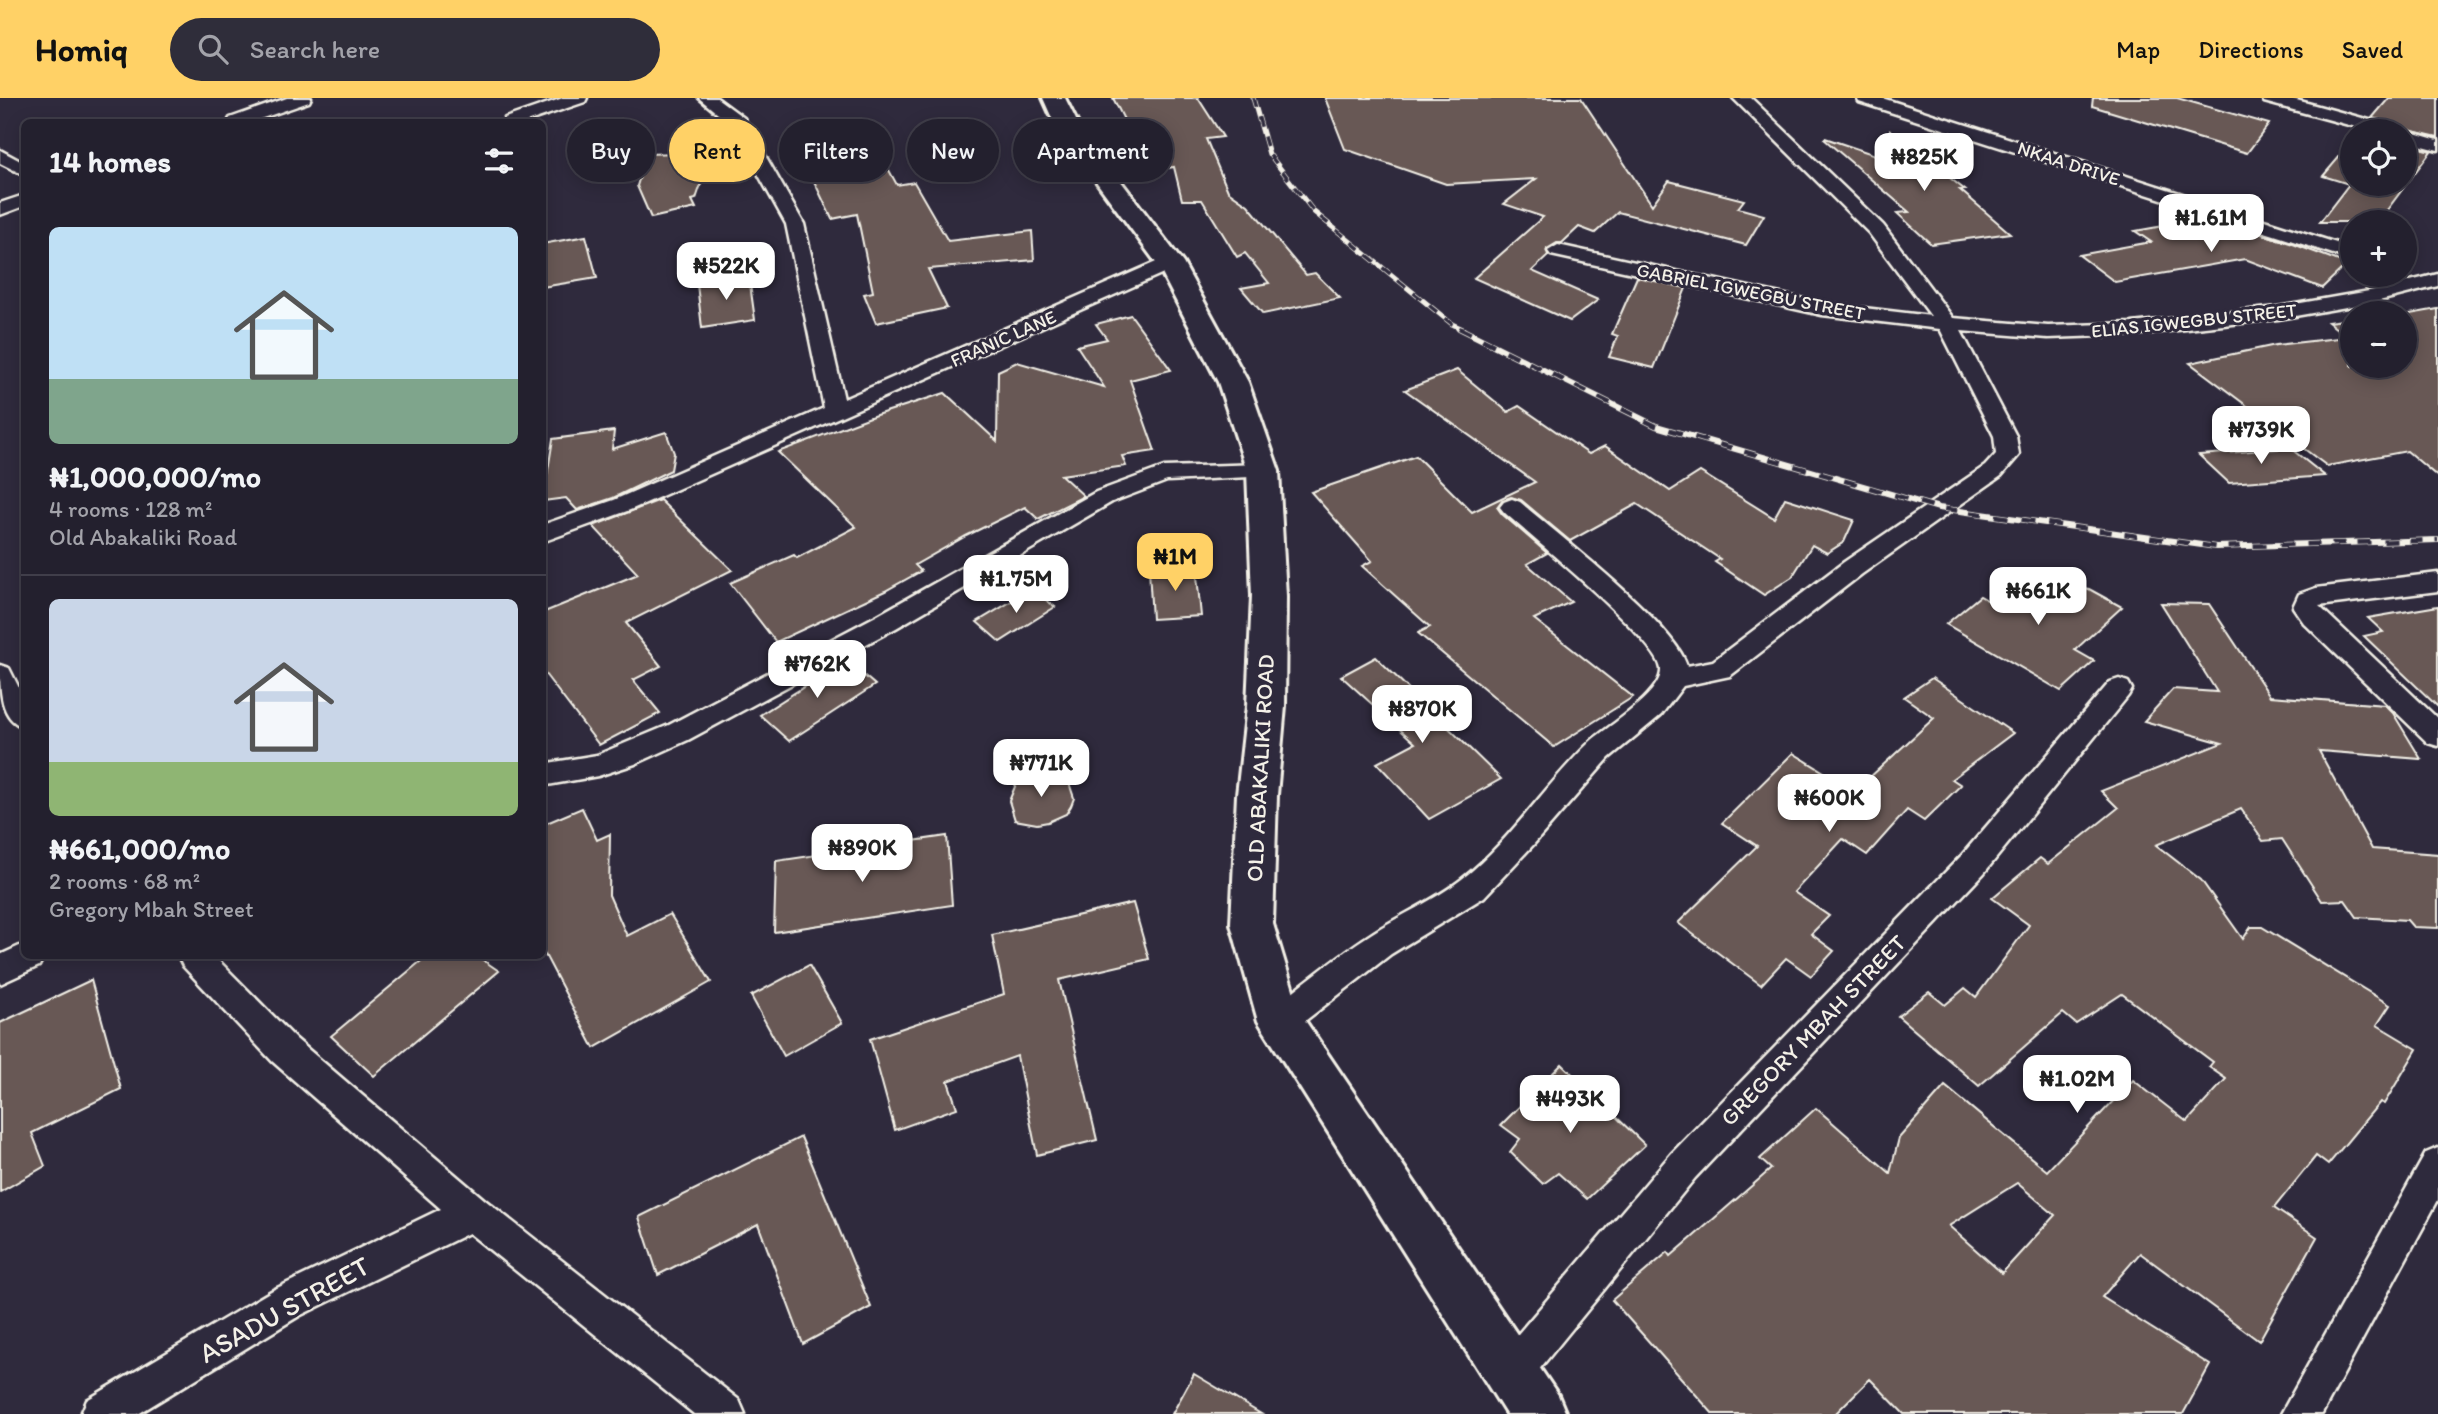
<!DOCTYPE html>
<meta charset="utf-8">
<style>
body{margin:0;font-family:Itim,sans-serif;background:#2f2d3a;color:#f1f3f6;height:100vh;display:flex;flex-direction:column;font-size:26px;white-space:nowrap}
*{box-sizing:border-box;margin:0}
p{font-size:23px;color:#a3a3aa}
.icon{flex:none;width:38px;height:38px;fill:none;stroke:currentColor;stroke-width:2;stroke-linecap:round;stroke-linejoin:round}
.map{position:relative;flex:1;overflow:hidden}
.drawer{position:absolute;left:21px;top:21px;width:525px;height:840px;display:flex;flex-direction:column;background:#23202e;border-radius:10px;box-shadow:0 4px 18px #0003,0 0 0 2px #403e4a}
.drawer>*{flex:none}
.hud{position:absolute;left:567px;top:21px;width:665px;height:63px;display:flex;gap:14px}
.buttons{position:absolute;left:2340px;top:21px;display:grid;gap:14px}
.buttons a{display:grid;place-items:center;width:77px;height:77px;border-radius:50%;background:#23202e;box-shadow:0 4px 18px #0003,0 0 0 2px #403e4a;font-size:35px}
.price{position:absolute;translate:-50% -60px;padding:0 16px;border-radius:14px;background:#fff;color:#222;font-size:23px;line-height:46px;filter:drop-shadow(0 2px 4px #0008)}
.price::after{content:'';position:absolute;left:50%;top:42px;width:21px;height:16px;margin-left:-10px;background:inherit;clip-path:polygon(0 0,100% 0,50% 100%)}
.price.on{background:#ffd166;color:#111}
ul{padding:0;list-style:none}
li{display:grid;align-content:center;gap:14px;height:371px;padding:0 28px}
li+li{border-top:2px solid #403e4a}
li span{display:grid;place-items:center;height:217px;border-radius:10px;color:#555}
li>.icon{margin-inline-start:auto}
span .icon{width:126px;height:126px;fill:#fffc;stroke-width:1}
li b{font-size:30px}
h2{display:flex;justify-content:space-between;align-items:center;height:84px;padding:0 28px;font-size:30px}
.pill{padding:0 24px;border-radius:32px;background:#23202e;box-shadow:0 4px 18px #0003,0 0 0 2px #403e4a;font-size:24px;line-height:63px}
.pill.on{background:#ffd166;color:#111}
header{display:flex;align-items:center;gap:42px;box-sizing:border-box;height:98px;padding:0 35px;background:#ffd166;color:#111}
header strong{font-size:33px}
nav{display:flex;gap:38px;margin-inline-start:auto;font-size:24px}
.search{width:490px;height:63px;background:#2f2d3a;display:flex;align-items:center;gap:18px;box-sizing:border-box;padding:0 24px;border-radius:38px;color:#a3a3aa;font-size:26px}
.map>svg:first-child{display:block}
.building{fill:#675855;stroke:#f4f1e8;stroke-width:2;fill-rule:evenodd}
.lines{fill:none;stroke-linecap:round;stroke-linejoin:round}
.minor-casing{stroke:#f4f1e8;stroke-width:5}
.secondary-casing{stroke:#f4f1e8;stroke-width:6}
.minor{fill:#2f2a3d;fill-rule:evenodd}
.secondary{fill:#2f2a3d;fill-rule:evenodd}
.rail-far1-casing{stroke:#f4f1e8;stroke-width:5}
.rail-casing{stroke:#f4f1e8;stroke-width:6}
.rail-far1{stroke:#2f2a3d;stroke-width:3.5;stroke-dasharray:10;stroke-linecap:butt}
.rail{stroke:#2f2a3d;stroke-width:4.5;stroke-dasharray:13;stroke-linecap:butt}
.labels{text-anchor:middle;stroke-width:6;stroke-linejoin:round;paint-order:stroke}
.far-street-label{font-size:19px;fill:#f4f1e8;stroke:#2f2a3d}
.street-label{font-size:23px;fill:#f4f1e8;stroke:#2f2a3d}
.near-street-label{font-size:28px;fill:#f4f1e8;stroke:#2f2a3d}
</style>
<header>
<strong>Homiq</strong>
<div class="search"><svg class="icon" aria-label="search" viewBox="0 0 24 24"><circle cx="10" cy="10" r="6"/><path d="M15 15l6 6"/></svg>Search here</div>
<nav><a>Map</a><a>Directions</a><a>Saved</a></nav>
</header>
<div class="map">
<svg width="2438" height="1316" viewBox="0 0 2438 1316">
<rect width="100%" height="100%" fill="#2f2a3d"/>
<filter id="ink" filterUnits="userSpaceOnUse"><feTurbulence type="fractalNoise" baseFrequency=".0143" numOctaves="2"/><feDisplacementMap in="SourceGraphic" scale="14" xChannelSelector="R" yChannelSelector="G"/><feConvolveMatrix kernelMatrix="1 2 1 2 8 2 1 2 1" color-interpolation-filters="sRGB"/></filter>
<g filter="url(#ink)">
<!-- building -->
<g class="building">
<path d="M 1113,0 L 1198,0 L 1223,39 L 1206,41 L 1228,93 L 1248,107 L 1306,177 L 1315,175 L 1340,200 L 1263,216 L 1241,190 L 1269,185 L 1245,155 L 1237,159 L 1202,102 L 1182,102 L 1174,69 L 1150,73 Z"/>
<path d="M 1325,0 L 1581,0 L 1652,107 L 1669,83 L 1744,102 L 1738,110 L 1764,117 L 1746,147 L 1618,114 L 1595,135 L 1579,129 L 1562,145 L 1557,145 L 1547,151 L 1548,158 L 1532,173 L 1598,202 L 1570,223 L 1474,180 L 1543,119 L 1504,106 L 1536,81 L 1446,86 L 1345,51 Z"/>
<path d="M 2093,0 L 2177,0 L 2269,26 L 2247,55 L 2092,8 Z"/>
<path d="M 2389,0 L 2438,0 L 2438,39 L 2399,30 L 2396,26 L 2372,20 Z"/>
<path d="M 864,26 L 897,87 L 914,84 L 948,143 L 1032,133 L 1034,162 L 928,171 L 947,210 L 876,225 L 864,196 L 873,194 L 857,116 L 832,121 L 793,39 Z"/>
<path d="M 1890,32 L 1965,92 L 1960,92 L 2010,135 L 1931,146 L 1897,115 L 1909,114 L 1824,41 L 1825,40 L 1887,61 Z"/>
<path d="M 2352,44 L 2352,86 L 2404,86 L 2404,46 L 2431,53 L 2378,124 L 2320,124 L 2349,86 L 2323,78 Z"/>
<path d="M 712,54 L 696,101 L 692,102 L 696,110 L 651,120 L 637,88 L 647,56 Z"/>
<path d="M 2215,121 L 2293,146 L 2347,166 L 2322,190 L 2245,161 L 2115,184 L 2079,157 L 2151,144 L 2135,133 L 2180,125 L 2199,137 Z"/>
<path d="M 586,138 L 597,180 L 542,189 L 542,146 Z"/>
<path d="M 749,179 L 755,222 L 702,230 L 697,186 Z"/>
<path d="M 1637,179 L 1686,190 L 1654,270 L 1609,259 L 1618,238 L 1612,236 Z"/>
<path d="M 2438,211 L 2438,379 L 2407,353 L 2327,368 L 2190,265 L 2276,247 L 2347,239 L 2328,224 L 2352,221 L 2352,268 L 2404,268 L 2404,217 Z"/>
<path d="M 1131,217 L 1171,272 L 1130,282 L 1155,353 L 1122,358 L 1126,368 L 1061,377 L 1084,398 L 1038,421 L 1025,409 L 966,438 L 915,467 L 921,473 L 885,493 L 776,544 L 730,485 L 794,457 L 797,460 L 856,429 L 778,354 L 873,318 L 945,295 L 997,343 L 998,273 L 1017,264 L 1104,289 L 1077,248 L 1107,241 L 1096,226 Z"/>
<path d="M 1457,272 L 1508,314 L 1519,308 L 1589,356 L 1605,348 L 1670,393 L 1700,374 L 1774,420 L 1785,400 L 1854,422 L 1844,444 L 1827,455 L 1812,447 L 1792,479 L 1764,497 L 1715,464 L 1720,461 L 1637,406 L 1570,443 L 1521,402 L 1511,399 L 1502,402 L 1497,409 L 1502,416 L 1547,455 L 1527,466 L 1571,504 L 1534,521 L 1633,599 L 1554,649 L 1418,535 L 1430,529 L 1362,468 L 1372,463 L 1311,394 L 1416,358 L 1472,414 L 1535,384 L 1405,292 Z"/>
<path d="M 614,333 L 612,351 L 666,334 L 674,355 L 671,372 L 613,400 L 577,412 L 566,400 L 543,403 L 553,341 Z"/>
<path d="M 2290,350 L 2325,378 L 2229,385 L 2199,357 Z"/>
<path d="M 660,402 L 732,472 L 626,525 L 661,568 L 633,582 L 660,615 L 599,647 L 542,572 L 542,515 L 638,476 L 593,428 Z"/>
<path d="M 1196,468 L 1201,518 L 1152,521 L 1149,471 Z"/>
<path d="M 2015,481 L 2038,489 L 2067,487 L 2089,491 L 2122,509 L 2075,552 L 2094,563 L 2061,593 L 1946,526 L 1980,498 L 1989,503 Z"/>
<path d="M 1032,491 L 1055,509 L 1000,544 L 977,524 Z"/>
<path d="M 2161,505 L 2209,506 L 2270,598 L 2385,607 L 2393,615 L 2421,661 L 2319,653 L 2372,751 L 2438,756 L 2438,830 L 2413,829 L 2407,822 L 2357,819 L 2345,802 L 2322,803 L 2282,741 L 2263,743 L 2241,711 L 2156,747 L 2201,782 L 2243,841 L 2251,829 L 2262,829 L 2390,907 L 2377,927 L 2417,951 L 2384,1006 L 2380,1004 L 2328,1067 L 2316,1058 L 2274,1110 L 2317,1139 L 2259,1243 L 2140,1155 L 2102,1199 L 2210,1267 L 2183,1316 L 1904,1316 L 1870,1281 L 1835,1316 L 1713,1316 L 1612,1202 L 1668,1154 L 1671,1158 L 1771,1071 L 1760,1061 L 1816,1010 L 1890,1075 L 1899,1040 L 1945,988 L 2047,1073 L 2133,982 L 2187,1024 L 2226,981 L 2209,969 L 2213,964 L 2122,896 L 2076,926 L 2063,915 L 1979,988 L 1898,918 L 1929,894 L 1945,907 L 1965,890 L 1976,899 L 2029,827 L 1992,800 L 2040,760 L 2048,766 L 2118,710 L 2101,693 L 2222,645 L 2144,623 L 2173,591 L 2217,594 ZM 2017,1085 L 2055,1117 L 2002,1175 L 1949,1128 Z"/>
<path d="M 2438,508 L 2438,609 L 2364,538 L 2383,534 L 2368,520 Z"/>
<path d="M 1376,559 L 1501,681 L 1429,721 L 1377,665 L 1415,645 L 1341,578 Z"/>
<path d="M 846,562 L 875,587 L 789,643 L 760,617 Z"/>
<path d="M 1932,580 L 2013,635 L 1952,681 L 1961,687 L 1924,723 L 1907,712 L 1867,757 L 1843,741 L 1794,794 L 1829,818 L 1811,836 L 1834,853 L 1811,878 L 1786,860 L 1761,887 L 1678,825 L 1757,748 L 1722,725 L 1793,655 L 1855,693 L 1934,620 L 1904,599 Z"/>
<path d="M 1044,675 L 1054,676 L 1069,685 L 1074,700 L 1071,708 L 1066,716 L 1048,724 L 1037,726 L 1015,722 L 1009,703 L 1016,686 L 1023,680 Z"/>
<path d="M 582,710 L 597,742 L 610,736 L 609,797 L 627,838 L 670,816 L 711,884 L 594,950 L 542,851 L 542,727 Z"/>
<path d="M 947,738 L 952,807 L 774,834 L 776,763 Z"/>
<path d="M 1133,805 L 1149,861 L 1059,882 L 1097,1042 L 1037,1057 L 1017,958 L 948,983 L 957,1010 L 895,1032 L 870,941 L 1004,896 L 992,837 Z"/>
<path d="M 427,858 L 477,858 L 499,873 L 374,978 L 331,938 Z"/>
<path d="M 809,867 L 842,925 L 784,958 L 751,898 Z"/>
<path d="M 91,882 L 121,991 L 32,1035 L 45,1068 L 0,1094 L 0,925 Z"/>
<path d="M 1562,966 L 1645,1047 L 1587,1101 L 1558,1075 L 1543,1086 L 1510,1054 L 1520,1041 L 1501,1027 Z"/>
<path d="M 801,1039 L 871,1209 L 803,1246 L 758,1126 L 658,1177 L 639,1119 Z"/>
<path d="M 1194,1276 L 1261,1316 L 1172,1316 Z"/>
</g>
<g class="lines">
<!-- minor casing -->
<g class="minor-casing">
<g id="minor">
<path d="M 287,0 L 311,0 L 309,4 L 251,24 L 228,24 L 230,20 Z"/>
<path d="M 563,0 L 587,0 L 585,4 L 526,24 L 503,24 L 505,20 Z"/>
<path d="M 699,0 L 717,0 L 744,20 L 804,126 L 844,301 L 1163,161 L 1170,159 L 1180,165 L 1177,169 L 630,412 L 542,444 L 542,427 L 614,402 L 824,310 L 786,126 L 731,27 Z"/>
<path d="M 1733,0 L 1751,0 L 1883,127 L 1953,220 L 2048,228 L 2132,225 L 2278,209 L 2375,192 L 2438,176 L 2438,188 L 2375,204 L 2278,221 L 2132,237 L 2048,240 L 1961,233 L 2016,338 L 2019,357 L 2001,378 L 1862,476 L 1730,578 L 1683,588 L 1661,617 L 1609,660 L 1533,747 L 1484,799 L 1391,856 L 1292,933 L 1280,938 L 1268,933 L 1264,923 L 1268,913 C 1302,887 1335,859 1371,836 C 1400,817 1434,803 1462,781 C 1509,745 1546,686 1589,645 C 1606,629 1663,596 1661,571 C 1659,543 1530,438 1504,414 L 1500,409 L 1504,404 L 1512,401 L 1520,404 C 1557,436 1675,526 1687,568 L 1713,563 L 1844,464 L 1985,368 L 1996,356 L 1994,338 L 1940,231 L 1822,217 L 1551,157 L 1548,153 L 1558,147 L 1822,205 L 1931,218 L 1869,135 Z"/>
<path d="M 1857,0 L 1882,0 L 2352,150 L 2352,162 L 1859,4 Z"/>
<path d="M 2262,0 L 2289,0 L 2395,29 L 2398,33 L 2371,33 L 2264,4 Z"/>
<path d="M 2404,32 L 2438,42 L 2438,52 L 2404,43 L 2404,33 L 2398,33 Z"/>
<path d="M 0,52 L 24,65 L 24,77 L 0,65 Z"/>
<path d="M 24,97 L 24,108 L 0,117 L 0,105 Z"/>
<path d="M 1263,366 L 1271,368 L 1275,373 L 1271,378 L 1167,383 L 1112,404 L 896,530 L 688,642 L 635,666 L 598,678 L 542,688 L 542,666 L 597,657 L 669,627 L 878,517 L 1096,394 L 1164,369 Z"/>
<path d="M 2438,475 L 2438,493 L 2319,508 L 2438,621 L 2438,648 L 2428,645 L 2304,525 L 2293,509 L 2299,496 L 2316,490 Z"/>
<path d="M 0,567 L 9,570 L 24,600 L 24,629 C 0,622 0,591 0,567 Z"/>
<path d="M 2119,581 L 2128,584 L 2132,591 L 2128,598 L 1984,775 L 1695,1080 L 1524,1290 L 1510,1295 L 1496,1290 L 1491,1276 L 1496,1262 L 1671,1056 L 1962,757 L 2110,584 Z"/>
<path d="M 24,846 L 24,858 L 44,858 L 39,868 L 0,886 L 0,857 Z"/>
<path d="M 178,858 L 214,858 L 296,941 L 485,1102 L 739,1302 L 745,1316 L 694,1316 L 469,1135 L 299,1218 L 138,1316 L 81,1316 L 87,1302 L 273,1192 L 441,1111 L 272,963 L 183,868 Z"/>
<path d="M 2438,1050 L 2438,1102 L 2322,1316 L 2281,1316 L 2426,1055 Z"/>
</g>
</g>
<!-- secondary casing -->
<g class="secondary-casing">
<path id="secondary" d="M 1043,0 L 1065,0 L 1079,28 L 1183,165 L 1248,284 L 1279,373 L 1286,498 L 1285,608 L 1277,697 L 1273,826 L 1300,915 L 1558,1297 L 1566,1316 L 1506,1316 L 1258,923 L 1231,826 L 1237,697 L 1247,608 L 1252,498 L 1247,373 L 1218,284 L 1157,166 L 1056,29 Z"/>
</g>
<!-- minor -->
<use href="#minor" class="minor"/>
<!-- secondary -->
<use href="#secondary" class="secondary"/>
<!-- rail-far1 casing -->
<g class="rail-far1-casing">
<path id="rail-far1" d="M 1253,0 L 1269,56 L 1314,114 L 1452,226 L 1463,231"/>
</g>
<!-- rail casing -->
<g class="rail-casing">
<path id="rail" d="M 1459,230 L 1656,328 L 1939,410 L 2216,449 L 2438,442"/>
</g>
<!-- rail-far1 -->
<use href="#rail-far1" class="rail-far1"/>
<!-- rail -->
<use href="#rail" class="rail"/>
</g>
</g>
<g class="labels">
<!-- far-street labels -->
<g class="far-street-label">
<text transform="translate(2069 65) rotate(18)" y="7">NKAA DRIVE</text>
<text transform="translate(1751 193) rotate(11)" y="7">GABRIEL IGWEGBU STREET</text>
<text transform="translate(2194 222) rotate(-6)" y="7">ELIAS IGWEGBU STREET</text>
<text transform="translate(1003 240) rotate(-24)" y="7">FRANIC LANE</text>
</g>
<!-- street labels -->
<g class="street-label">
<text transform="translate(1260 670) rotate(-87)" y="8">OLD ABAKALIKI ROAD</text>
<text transform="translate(1813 932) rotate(-46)" y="8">GREGORY MBAH STREET</text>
</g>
<!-- near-street labels -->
<g class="near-street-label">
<text transform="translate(284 1211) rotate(-29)" y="10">ASADU STREET</text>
</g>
</g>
</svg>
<div class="buttons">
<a><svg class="icon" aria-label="locate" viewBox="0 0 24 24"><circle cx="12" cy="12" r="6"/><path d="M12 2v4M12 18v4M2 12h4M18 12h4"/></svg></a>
<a>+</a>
<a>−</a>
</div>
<b class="price" style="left:1924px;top:95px">₦825K</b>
<b class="price" style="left:2211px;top:156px">₦1.61M</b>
<b class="price" style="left:726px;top:204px">₦522K</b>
<b class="price" style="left:2261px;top:368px">₦739K</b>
<b class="price on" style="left:1175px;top:495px">₦1M</b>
<b class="price" style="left:1016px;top:517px">₦1.75M</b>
<b class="price" style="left:2038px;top:529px">₦661K</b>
<b class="price" style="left:817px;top:602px">₦762K</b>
<b class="price" style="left:1422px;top:647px">₦870K</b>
<b class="price" style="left:1041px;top:701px">₦771K</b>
<b class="price" style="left:1829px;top:736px">₦600K</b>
<b class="price" style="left:862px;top:786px">₦890K</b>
<b class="price" style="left:2077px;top:1017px">₦1.02M</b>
<b class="price" style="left:1570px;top:1037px">₦493K</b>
<div class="hud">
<a class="pill">Buy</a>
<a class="pill on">Rent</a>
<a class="pill">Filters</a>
<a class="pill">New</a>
<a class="pill">Apartment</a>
</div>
<section class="drawer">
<h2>14 homes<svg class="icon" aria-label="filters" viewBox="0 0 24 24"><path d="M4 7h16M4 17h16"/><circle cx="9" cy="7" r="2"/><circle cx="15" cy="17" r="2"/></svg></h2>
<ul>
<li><span style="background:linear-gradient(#bfe0f5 70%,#7fa58c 0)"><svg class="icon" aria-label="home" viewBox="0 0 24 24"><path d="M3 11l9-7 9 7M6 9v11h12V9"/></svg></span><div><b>₦1,000,000/mo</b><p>4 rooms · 128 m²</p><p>Old Abakaliki Road</p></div></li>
<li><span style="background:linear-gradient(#c9d6e8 75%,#8fb573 0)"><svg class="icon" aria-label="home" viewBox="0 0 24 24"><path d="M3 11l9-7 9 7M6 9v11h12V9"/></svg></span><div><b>₦661,000/mo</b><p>2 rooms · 68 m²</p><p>Gregory Mbah Street</p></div></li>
</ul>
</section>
</div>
